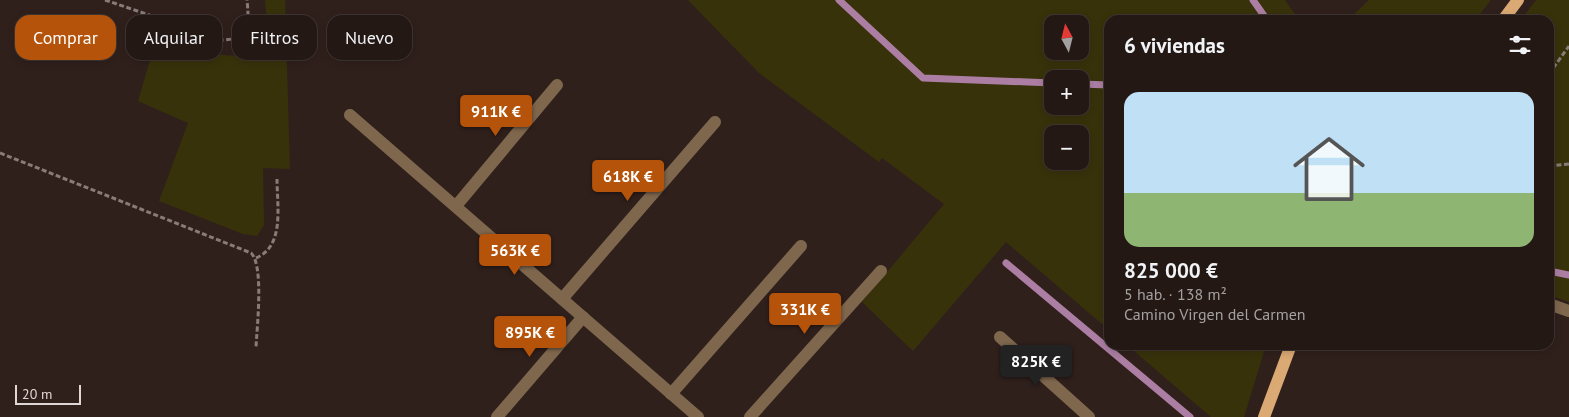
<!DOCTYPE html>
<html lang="es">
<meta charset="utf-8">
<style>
body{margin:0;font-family:"PT Sans",sans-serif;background:#2c211e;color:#f1f3f6;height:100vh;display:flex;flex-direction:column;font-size:19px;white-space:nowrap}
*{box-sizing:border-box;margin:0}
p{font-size:16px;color:#a3a0a0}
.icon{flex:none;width:28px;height:28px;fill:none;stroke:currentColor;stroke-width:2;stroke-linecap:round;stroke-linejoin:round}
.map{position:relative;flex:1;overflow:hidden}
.details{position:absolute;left:1104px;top:15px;width:450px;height:335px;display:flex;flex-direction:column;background:#241815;border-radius:15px;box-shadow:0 2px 8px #0003,0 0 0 1px #413734}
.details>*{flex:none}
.banner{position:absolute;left:15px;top:15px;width:475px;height:45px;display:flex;gap:10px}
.needle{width:32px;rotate:353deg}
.controls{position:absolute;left:1044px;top:15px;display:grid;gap:10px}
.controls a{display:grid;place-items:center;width:45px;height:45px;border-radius:10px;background:#241815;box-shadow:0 2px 8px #0003,0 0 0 1px #413734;font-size:25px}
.scale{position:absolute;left:15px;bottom:12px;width:66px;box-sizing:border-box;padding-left:5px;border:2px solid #e0d6d3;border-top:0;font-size:14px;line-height:18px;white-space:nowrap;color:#e0d6d3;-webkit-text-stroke:4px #30201c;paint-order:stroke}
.price{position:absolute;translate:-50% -42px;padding:0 11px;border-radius:5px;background:#b45309;color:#fff;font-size:16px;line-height:32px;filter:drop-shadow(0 1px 2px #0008)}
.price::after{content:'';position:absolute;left:50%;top:30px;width:15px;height:11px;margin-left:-8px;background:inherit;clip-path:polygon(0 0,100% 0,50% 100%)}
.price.current{background:#222;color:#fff}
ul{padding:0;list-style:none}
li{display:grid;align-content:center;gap:10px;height:265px;padding:0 20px}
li+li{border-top:1px solid #413734}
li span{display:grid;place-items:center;height:155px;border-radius:15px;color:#555}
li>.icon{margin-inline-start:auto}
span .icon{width:90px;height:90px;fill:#fffc;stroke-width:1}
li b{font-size:21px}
h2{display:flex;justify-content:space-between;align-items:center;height:60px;padding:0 20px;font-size:21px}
.pill{padding:0 18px;border-radius:15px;background:#241815;box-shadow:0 2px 8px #0003,0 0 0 1px #413734;font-size:18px;line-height:45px}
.pill.current{background:#b45309;color:#fff}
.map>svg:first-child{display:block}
.green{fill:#38320b;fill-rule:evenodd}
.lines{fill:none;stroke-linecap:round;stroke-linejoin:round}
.stream{stroke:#ac7ea3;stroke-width:7}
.path{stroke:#897c78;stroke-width:3;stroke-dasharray:5 2.5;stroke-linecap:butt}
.minor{stroke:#7f674e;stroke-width:12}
.major{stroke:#dbaa74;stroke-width:12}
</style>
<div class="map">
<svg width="1569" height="417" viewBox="0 0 1569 417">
<rect width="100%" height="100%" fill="#30201c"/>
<!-- green -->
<g class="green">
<path d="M 265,0 L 285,0 L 290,169 L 263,168 L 264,225 L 257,236 L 243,234 L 159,201 L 188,123 L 138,101 L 157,36 C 189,46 230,66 262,49 L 267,26 Z"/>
<path d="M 688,0 L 1285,0 L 1299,20 L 1109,20 L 1109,330 L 1006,242 L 913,351 L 862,302 L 944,204 L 882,158 L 879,162 L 759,73 ZM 1052,24 L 1080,24 L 1080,51 L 1052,51 ZM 1052,79 L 1080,79 L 1080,106 L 1052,106 ZM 1052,134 L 1080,134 L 1080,161 L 1052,161 Z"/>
<path d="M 1369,0 L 1491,0 L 1475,20 L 1348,20 Z"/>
<path d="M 1536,0 L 1569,0 L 1569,302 L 1549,295 L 1549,20 L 1521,20 Z"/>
<path d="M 1127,345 L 1266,345 L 1244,417 L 1211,417 Z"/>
</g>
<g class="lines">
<!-- stream -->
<g class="stream">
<path d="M 839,0 L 923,78 L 1052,83"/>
<path d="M 1253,0 L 1267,20"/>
<path d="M 1080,84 L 1109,85"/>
<path d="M 1006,263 L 1190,417"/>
<path d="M 1549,271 L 1569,275"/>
</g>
<!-- path -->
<g class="path">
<path d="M 105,0 L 223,40 C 251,39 249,22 247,0"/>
<path d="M 1549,74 L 1569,46"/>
<path d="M 0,153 L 251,253 C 264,265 257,327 256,347"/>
<path d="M 1549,166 L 1569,164"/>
<path d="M 256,258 C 285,246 277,206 277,179"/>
</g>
<!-- minor -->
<g class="minor">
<path d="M 350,115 L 698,417"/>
<path d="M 456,206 L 557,85"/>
<path d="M 562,299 L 715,122"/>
<path d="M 1549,304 L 1569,311"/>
<path d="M 1000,337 L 1089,417"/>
<path d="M 671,394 L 801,246"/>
<path d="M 497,417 L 583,317"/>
<path d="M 750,417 L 881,271"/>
</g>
<!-- major -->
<g class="major">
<path d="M 1503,20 L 1518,0"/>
<path d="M 1264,417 L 1291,345"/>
</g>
</g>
</svg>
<div class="controls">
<a><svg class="needle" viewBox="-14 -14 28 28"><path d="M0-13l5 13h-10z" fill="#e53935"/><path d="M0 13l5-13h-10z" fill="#a3a0a0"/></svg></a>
<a>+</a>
<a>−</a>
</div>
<div class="scale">20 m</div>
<b class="price" style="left:496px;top:137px">911K €</b>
<b class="price" style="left:628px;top:202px">618K €</b>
<b class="price" style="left:515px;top:276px">563K €</b>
<b class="price" style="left:805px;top:335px">331K €</b>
<b class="price" style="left:530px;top:358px">895K €</b>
<b class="price current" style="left:1036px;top:387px">825K €</b>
<div class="banner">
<a class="pill current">Comprar</a>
<a class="pill">Alquilar</a>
<a class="pill">Filtros</a>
<a class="pill">Nuevo</a>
</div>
<section class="details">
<h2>6 viviendas<svg class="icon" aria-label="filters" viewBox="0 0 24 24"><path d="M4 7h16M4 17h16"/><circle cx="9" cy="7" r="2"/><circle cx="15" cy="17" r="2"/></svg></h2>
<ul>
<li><span style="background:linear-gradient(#bfe0f5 65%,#8fb573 0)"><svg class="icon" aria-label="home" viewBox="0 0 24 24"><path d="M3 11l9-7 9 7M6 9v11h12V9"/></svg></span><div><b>825 000 €</b><p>5 hab. · 138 m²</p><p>Camino Virgen del Carmen</p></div></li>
</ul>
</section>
</div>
